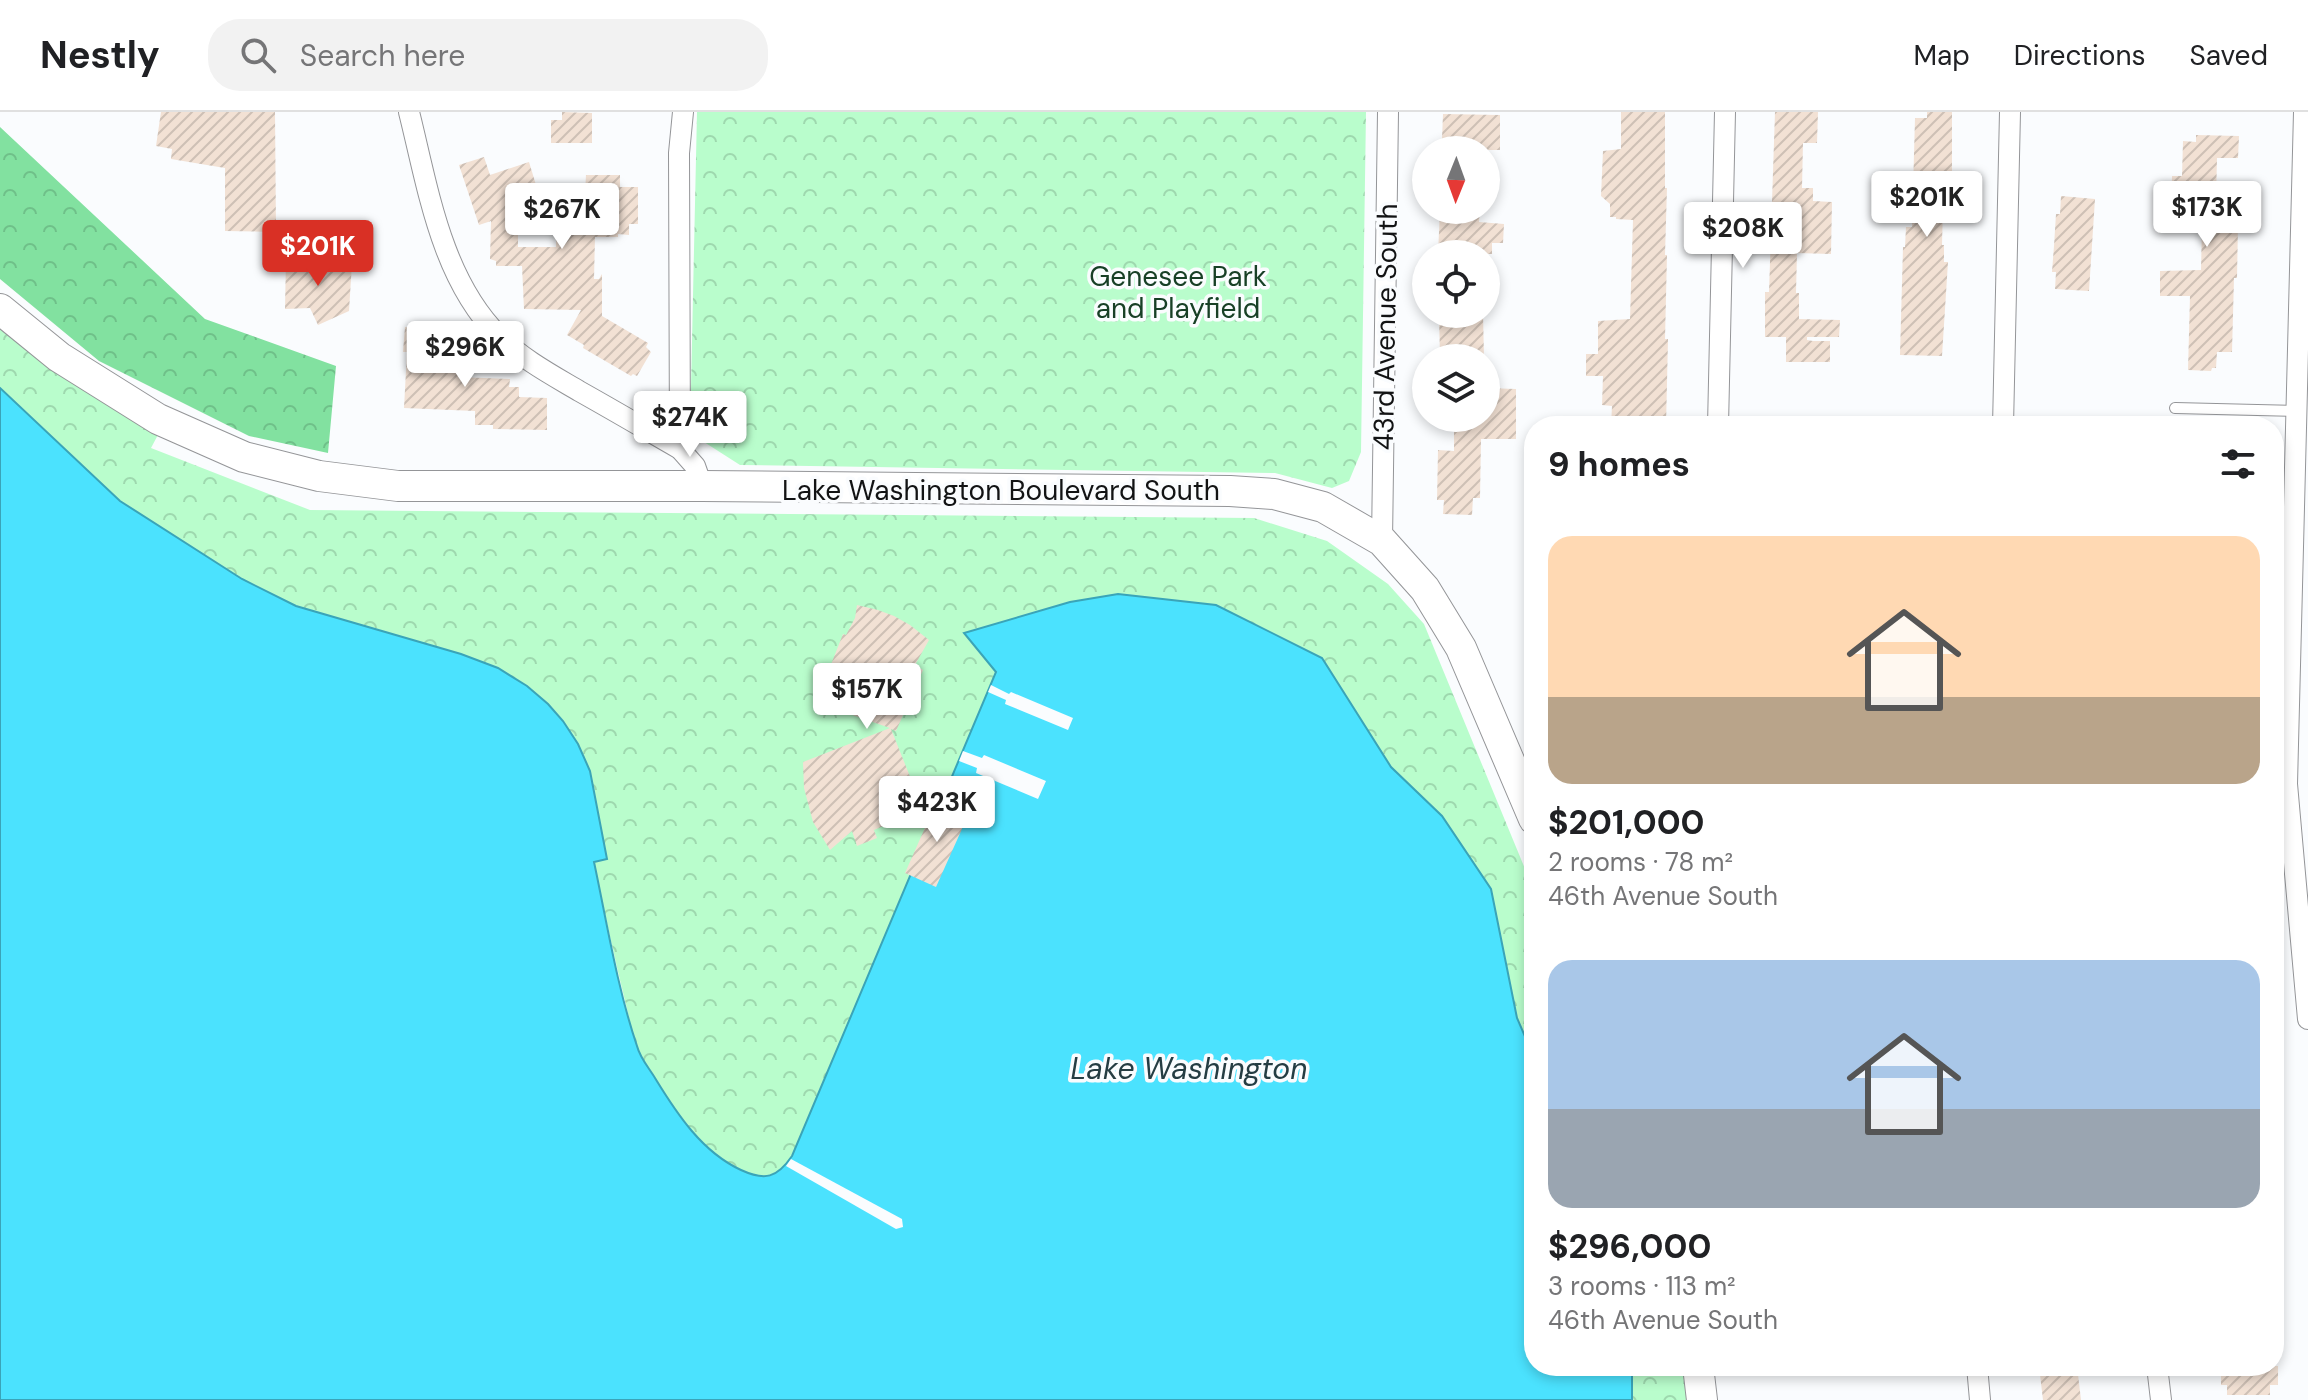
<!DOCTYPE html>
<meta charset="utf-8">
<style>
body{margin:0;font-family:"DM Sans",sans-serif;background:#f2f2f2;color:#202124;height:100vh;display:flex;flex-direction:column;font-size:30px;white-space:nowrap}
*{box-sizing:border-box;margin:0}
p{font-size:26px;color:#757577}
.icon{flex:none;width:44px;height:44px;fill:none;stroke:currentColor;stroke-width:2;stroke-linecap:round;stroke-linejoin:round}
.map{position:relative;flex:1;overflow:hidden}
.details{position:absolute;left:1524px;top:304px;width:760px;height:960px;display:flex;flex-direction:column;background:#fff;border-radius:32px;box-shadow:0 4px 12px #0003}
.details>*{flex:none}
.needle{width:52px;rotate:181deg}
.tools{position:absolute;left:1412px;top:24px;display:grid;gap:16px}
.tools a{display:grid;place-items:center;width:88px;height:88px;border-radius:50%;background:#fff;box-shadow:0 4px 12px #0003;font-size:40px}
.price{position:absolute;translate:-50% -68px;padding:0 18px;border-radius:8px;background:#fff;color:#222;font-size:26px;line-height:52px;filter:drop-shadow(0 2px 4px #0008)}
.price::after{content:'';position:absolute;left:50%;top:48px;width:24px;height:18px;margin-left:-12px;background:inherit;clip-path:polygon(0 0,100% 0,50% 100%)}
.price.active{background:#d93025;color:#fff}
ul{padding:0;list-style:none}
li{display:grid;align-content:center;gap:16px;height:424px;padding:0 24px}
li span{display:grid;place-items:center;height:248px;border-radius:24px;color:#555}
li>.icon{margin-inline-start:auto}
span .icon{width:144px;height:144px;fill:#fffc;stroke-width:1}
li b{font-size:34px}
h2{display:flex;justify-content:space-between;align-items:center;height:96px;padding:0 24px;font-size:34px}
header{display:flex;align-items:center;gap:48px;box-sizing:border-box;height:112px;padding:0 40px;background:#fff;border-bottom:2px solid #e0e0e0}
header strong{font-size:38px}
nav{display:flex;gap:44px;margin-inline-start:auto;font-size:28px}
.search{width:560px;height:72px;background:#f2f2f2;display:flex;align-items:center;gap:20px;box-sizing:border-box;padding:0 28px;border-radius:32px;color:#757577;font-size:30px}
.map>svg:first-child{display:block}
.forest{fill:url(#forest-crowns)}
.park{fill:url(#park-crowns)}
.water{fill:#4be2fe;stroke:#3aa4b8;stroke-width:2}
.pier{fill:#fafcfe}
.building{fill:url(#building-hatch)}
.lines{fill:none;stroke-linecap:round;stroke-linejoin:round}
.lane-casing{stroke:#949598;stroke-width:12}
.street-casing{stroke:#949598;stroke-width:22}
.secondary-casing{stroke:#949598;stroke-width:32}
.lane{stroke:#fff;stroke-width:10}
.street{stroke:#fff;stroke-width:20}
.secondary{stroke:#fff;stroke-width:30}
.labels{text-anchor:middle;stroke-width:7;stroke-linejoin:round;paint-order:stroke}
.park-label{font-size:28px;fill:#184026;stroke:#fafcfe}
.street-label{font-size:28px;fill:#121314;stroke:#fafcfe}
.water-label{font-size:30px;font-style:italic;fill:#253d43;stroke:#fafcfe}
</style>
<header>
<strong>Nestly</strong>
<div class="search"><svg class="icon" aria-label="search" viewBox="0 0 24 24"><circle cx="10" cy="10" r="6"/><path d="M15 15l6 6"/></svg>Search here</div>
<nav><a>Map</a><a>Directions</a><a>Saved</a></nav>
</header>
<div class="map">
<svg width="2308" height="1288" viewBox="0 0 2308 1288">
<defs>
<pattern id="forest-crowns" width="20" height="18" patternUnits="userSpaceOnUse" patternTransform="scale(2)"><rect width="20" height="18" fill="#82e1a0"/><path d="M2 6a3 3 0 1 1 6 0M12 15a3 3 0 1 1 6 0" fill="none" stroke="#6fc089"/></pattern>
<pattern id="park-crowns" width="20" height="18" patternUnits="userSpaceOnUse" patternTransform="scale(2)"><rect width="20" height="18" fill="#b9fdcc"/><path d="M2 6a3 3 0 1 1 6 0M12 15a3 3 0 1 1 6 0" fill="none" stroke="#9ed8ae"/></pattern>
<pattern id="building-hatch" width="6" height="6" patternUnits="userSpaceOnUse" patternTransform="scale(2)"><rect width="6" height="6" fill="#f2e1d4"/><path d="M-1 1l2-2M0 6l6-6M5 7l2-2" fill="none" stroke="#cec0b5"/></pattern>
</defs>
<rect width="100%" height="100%" fill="#fafcfe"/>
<!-- forest -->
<path class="forest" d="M 0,15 L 205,207 L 336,254 L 328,341 L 249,324 L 99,249 L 0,167 Z"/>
<!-- park -->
<g class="park">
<path d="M 697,0 L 1366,0 L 1361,340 L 1349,369 L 1332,376 L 1275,361 L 740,353 L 690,321 Z"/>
<path d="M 0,209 L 160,319 L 151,336 L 310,398 L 1254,406 L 1327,429 L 1388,472 L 1424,512 L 1528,764 L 1534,755 L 1534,945 L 1517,906 L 1442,704 L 1391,655 L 1322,547 L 1118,482 L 1070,490 L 965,521 L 997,559 L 792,1044 C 777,1066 765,1069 741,1058 C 698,1038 659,981 639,940 C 632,926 630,908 626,893 C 614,845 604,797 594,750 L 607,746 L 590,659 L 578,632 L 563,608 L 548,592 L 527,574 L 498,556 L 461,542 L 296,494 L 242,467 L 120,389 L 0,276 Z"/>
<path d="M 1632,1254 L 1698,1254 L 1702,1288 L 1632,1288 Z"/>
</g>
<!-- water -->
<path class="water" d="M 0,276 L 120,389 L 242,467 L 296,494 L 461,542 L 498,556 L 527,574 L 548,592 L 563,609 L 578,632 L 590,659 L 607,747 L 594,750 C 607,811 617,875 637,934 C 640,946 649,956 655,966 C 677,1002 702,1040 741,1058 C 765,1069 777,1066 792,1044 L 996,560 L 964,521 L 1070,490 L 1118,482 L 1216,493 L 1322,546 L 1391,655 L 1442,704 L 1491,777 L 1517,906 L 1534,945 L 1534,1254 L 1632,1254 L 1632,1288 L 0,1288 Z"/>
<!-- pier -->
<g class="pier">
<path d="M 991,573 L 1009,582 L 1011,580 L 1073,606 L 1068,618 L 1005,592 L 1006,588 L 988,580 Z"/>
<path d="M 963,639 L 982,646 L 984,643 L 1046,669 L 1038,687 L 976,661 L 977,656 L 959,649 Z"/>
<path d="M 791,1047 L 902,1107 L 903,1115 L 896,1117 L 786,1054 Z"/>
</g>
<!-- building -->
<g class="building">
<path d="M 161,0 L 275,0 L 276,120 L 225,119 L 225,56 L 171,47 L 172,37 L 156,34 Z"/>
<path d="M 562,0 L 592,1 L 592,31 L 551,31 L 551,8 L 562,8 Z"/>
<path d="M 1621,0 L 1665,0 L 1665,76 L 1667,76 L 1665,143 L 1667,143 L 1665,227 L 1668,227 L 1666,314 L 1611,314 L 1612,294 L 1602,293 L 1603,264 L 1586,264 L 1586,242 L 1598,242 L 1598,209 L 1630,207 L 1633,108 L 1616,107 L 1616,105 L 1610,105 L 1610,92 L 1601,84 L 1603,39 L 1621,37 Z"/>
<path d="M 1775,0 L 1818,0 L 1817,31 L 1803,31 L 1802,76 L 1813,76 L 1813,89 L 1832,90 L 1831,142 L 1797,141 L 1796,181 L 1799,181 L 1799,207 L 1840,208 L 1839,225 L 1807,225 L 1807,228 L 1813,229 L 1830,229 L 1830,250 L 1786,250 L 1786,225 L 1765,225 L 1765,180 L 1769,180 Z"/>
<path d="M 1927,0 L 1952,0 L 1952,90 L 1950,90 L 1950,94 L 1943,94 L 1942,133 L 1944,133 L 1944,150 L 1948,150 L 1942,244 L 1900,243 L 1903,135 L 1905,135 L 1906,115 L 1912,115 L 1915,6 L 1927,6 Z"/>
<path d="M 1443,2 L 1500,3 L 1500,38 L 1451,38 L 1451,27 L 1442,27 Z"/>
<path d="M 2196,23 L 2239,24 L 2238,46 L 2217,46 L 2216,88 L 2241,89 L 2241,113 L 2238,113 L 2237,166 L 2234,166 L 2232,240 L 2217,240 L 2216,256 L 2212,256 L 2211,259 L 2188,258 L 2190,184 L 2160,184 L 2160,159 L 2201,158 L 2202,114 L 2171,113 L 2172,64 L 2182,64 L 2183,29 L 2196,30 Z"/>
<path d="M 484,45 L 490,63 L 529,50 L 540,86 L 512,95 L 518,115 L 518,135 L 556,135 L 557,80 L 585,81 L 586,63 L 620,63 L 620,75 L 638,75 L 638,112 L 629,112 L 629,123 L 618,122 L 618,125 L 595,125 L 594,167 L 599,167 L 602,162 L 602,204 L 648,231 L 646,235 L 651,240 L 637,264 L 633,262 L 631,264 L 583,236 L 584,233 L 567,223 L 581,198 L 524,197 L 522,154 L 496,154 L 496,149 L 490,147 L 491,109 L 479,113 L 459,53 Z"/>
<path d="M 2061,84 L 2095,87 L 2089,179 L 2055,177 L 2056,160 L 2052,160 L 2054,134 L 2056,102 L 2060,102 Z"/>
<path d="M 1440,98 L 1480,98 L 1479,110 L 1504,112 L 1503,131 L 1492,131 L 1492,142 L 1438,142 Z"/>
<path d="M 286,146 L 312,147 L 312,150 L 352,151 L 349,199 L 318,213 L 310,196 L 285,197 Z"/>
<path d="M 1483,202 L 1484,246 L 1440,246 L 1439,203 Z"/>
<path d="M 405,215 L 440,217 L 438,256 L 458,258 L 458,265 L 510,267 L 509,275 L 519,275 L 519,285 L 547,286 L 547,318 L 493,317 L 493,313 L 475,313 L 475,299 L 404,296 L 407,240 L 403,240 Z"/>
<path d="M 1486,276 L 1516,277 L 1516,327 L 1481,327 L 1480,386 L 1473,386 L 1472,403 L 1443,402 L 1444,388 L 1437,388 L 1438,338 L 1454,339 L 1454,306 L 1486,306 Z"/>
<path d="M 857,493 L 878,498 L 894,504 L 910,513 L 929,528 L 915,553 L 923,558 L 896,619 L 891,617 L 923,697 L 874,718 L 877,726 L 857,734 L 852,719 L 830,738 L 813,710 L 804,676 L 803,650 L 890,616 L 832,596 L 821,578 L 843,522 L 846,523 L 855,506 Z"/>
<path d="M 943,688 L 970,699 L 936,775 L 905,761 L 928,709 L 931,716 Z"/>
<path d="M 2039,1254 L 2077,1254 L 2081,1288 L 2043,1288 Z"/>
<path d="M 2221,1254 L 2278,1254 L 2278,1273 L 2270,1273 L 2270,1283 L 2227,1283 L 2227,1273 L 2221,1273 Z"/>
</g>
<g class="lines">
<!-- lane casing -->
<g class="lane-casing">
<path id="lane" d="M 2175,296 L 2295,299"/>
</g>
<!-- street casing -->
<g class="street-casing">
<g id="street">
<path d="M 409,0 C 428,76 441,166 499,224 C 522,247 552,263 579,279 C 613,298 647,318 680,337 L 695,354 L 702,374"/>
<path d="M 2304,0 L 2287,672 L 2308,907"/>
<path d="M 1718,314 L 1725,0"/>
<path d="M 2003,314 L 2010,0"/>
<path d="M 680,337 L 679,41 L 683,0"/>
<path d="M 1382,429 L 1388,0"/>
<path d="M 1977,1254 L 1980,1288"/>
<path d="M 2157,1254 L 2161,1288"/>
</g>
</g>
<!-- secondary casing -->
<g class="secondary-casing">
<g id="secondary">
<path d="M 0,197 L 59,245 L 158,307 L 244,345 L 319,364 L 398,374 L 702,374 L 1230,379 L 1274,382 L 1323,395 L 1382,429 L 1425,477 L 1461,536 L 1534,707"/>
<path d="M 1698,1254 L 1702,1288"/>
</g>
</g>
<!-- lane -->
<use href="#lane" class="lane"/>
<!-- street -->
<use href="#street" class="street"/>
<!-- secondary -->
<use href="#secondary" class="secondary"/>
</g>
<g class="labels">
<!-- park labels -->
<g class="park-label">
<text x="1178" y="174">Genesee Park<tspan x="1178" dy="32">and Playfield</tspan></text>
</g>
<!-- street labels -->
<g class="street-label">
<text transform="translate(1385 215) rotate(-89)" y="10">43rd Avenue South</text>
<text x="1001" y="388">Lake Washington Boulevard South</text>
</g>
<!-- water labels -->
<g class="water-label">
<text x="1189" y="967">Lake Washington</text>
</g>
</g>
</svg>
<div class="tools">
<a><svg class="needle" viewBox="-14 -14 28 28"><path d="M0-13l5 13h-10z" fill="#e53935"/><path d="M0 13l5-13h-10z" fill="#757577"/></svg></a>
<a><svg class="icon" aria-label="locate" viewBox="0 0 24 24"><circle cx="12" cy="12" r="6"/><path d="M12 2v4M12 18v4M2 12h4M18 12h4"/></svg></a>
<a><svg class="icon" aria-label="layers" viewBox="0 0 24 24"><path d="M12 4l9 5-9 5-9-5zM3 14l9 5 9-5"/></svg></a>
</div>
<b class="price" style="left:1927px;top:127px">$201K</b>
<b class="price" style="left:2207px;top:137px">$173K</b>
<b class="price" style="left:562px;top:139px">$267K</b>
<b class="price" style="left:1743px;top:158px">$208K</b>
<b class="price active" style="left:318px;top:176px">$201K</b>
<b class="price" style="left:465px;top:277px">$296K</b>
<b class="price" style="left:690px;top:347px">$274K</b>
<b class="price" style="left:867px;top:619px">$157K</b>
<b class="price" style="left:937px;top:732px">$423K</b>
<section class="details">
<h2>9 homes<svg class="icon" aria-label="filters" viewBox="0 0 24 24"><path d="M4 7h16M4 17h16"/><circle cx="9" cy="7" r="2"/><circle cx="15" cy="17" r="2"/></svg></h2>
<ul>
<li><span style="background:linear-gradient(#ffd9b3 65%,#b9a48a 0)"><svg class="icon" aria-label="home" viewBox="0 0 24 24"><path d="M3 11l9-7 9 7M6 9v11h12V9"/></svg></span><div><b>$201,000</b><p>2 rooms · 78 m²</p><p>46th Avenue South</p></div></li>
<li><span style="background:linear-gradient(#a9c7e8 60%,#9aa5b1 0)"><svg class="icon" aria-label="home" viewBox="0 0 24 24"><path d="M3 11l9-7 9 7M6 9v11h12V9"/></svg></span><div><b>$296,000</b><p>3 rooms · 113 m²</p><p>46th Avenue South</p></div></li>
</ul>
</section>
</div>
